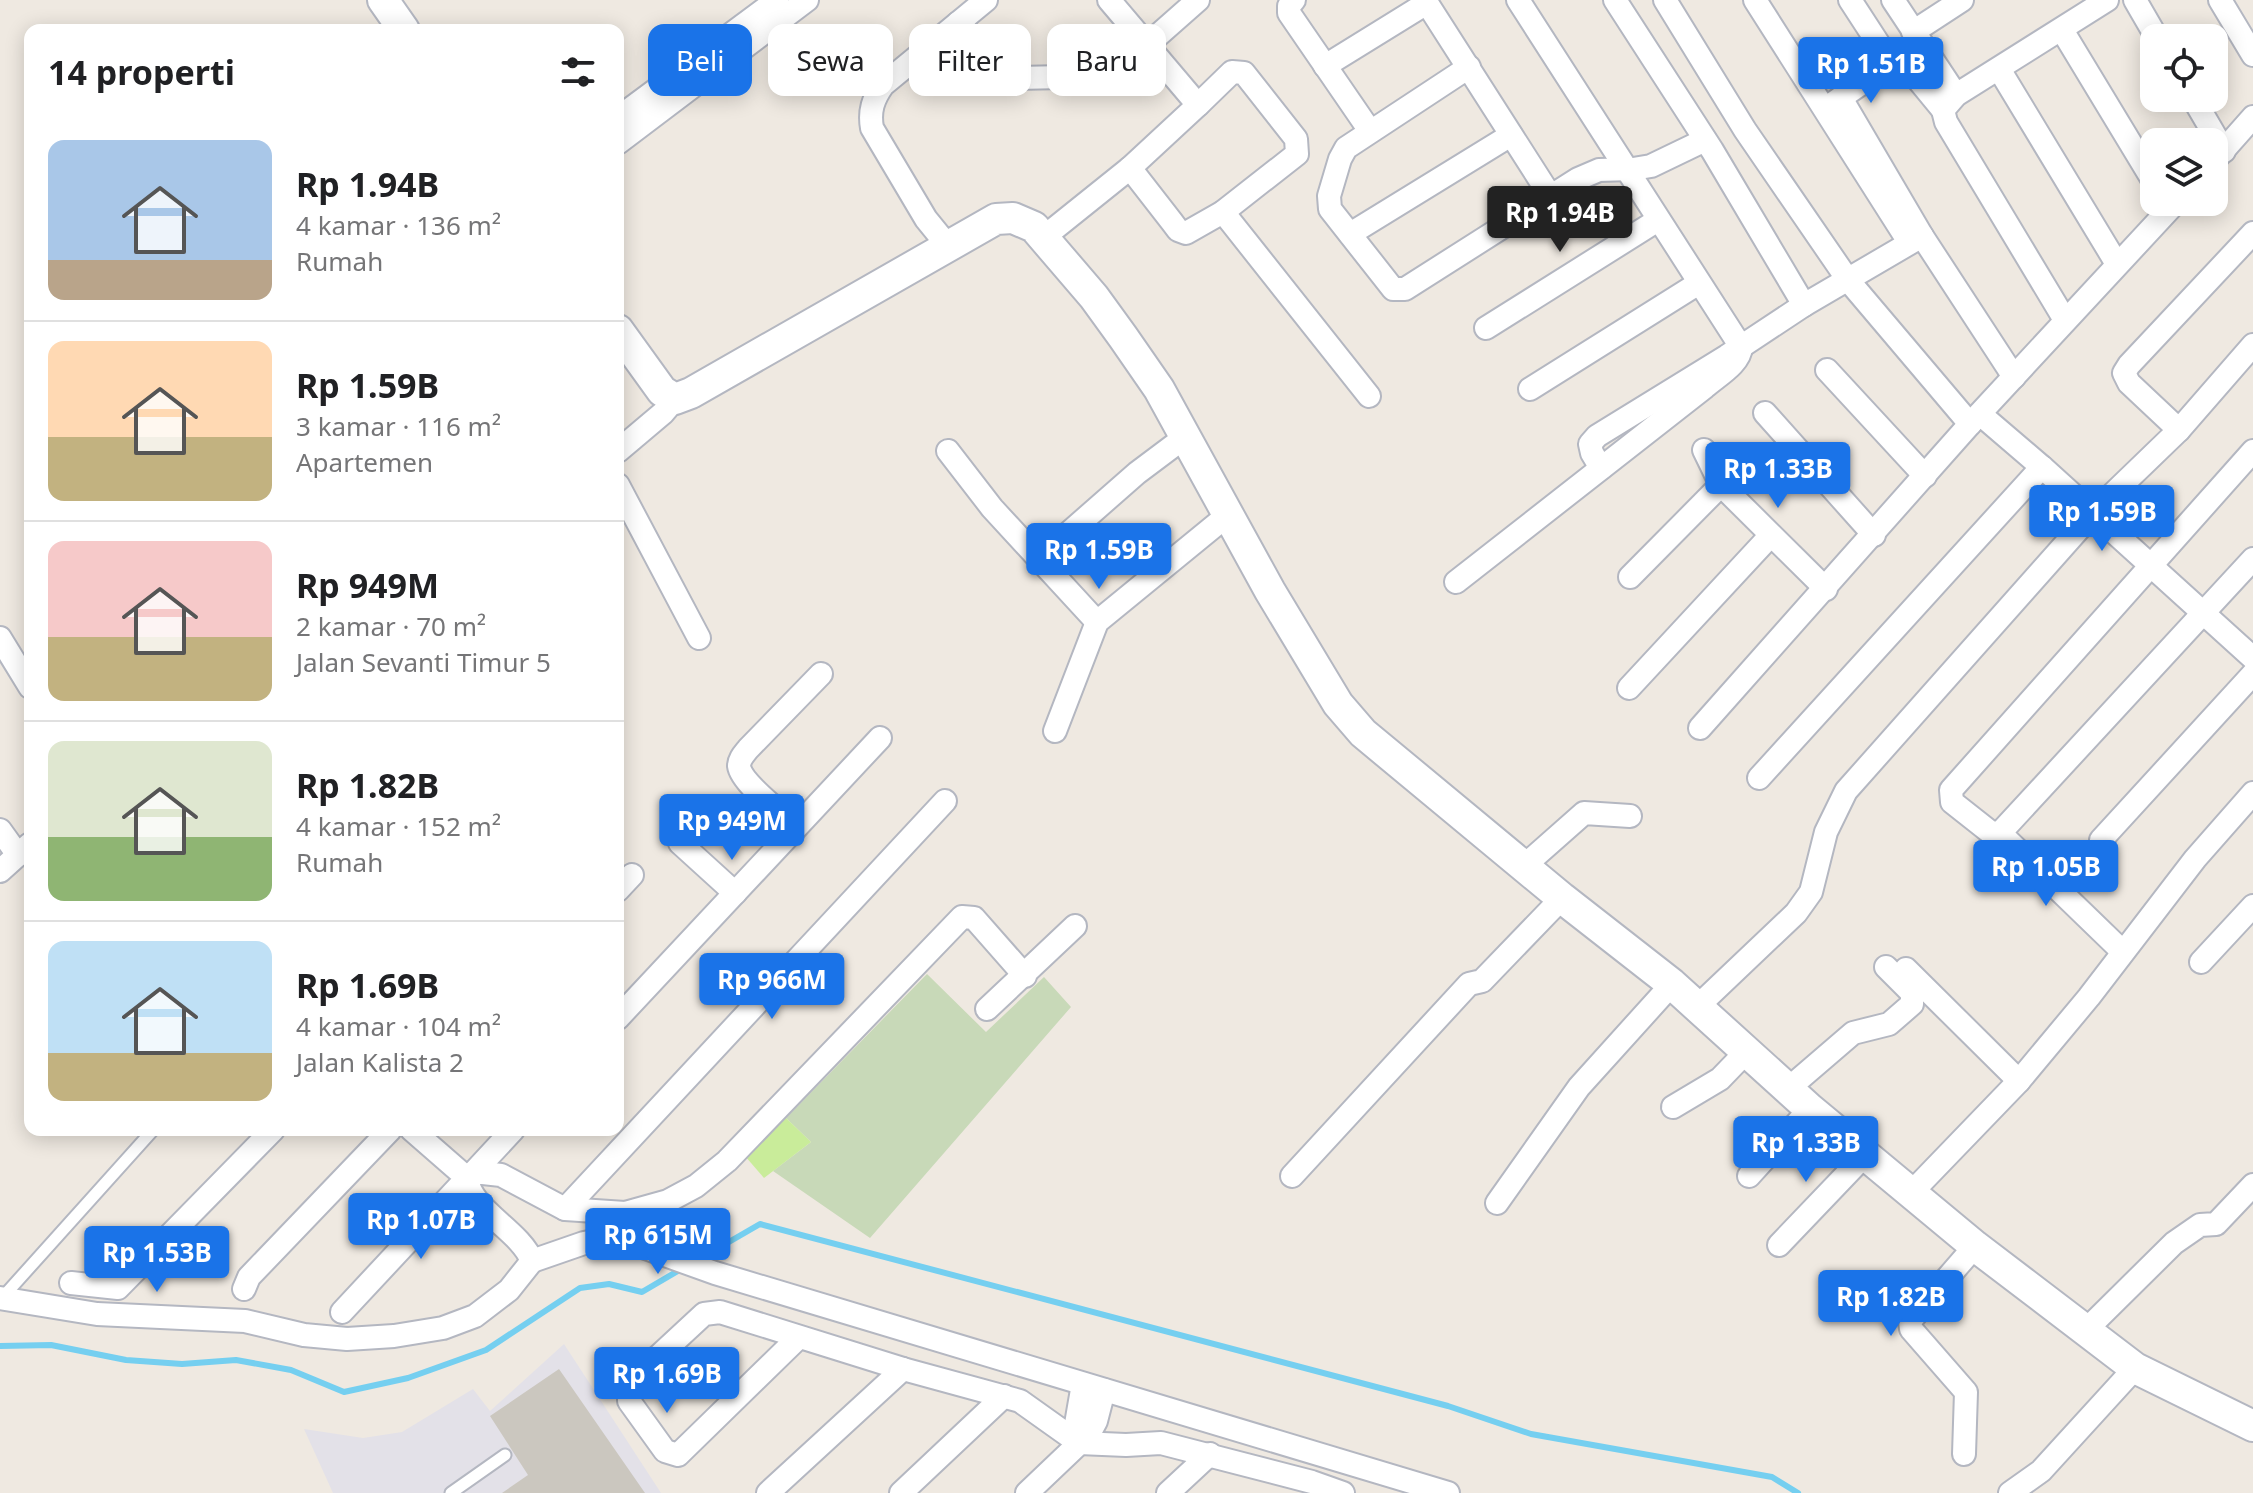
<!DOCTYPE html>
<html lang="id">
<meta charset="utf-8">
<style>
body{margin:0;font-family:"Noto Sans",sans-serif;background:#f6f6f6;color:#202124;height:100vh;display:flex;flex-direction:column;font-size:30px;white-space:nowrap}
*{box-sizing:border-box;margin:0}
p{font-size:26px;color:#757577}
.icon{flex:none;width:44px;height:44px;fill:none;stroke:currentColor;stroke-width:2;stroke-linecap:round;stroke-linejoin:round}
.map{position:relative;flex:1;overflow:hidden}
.sheet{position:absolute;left:24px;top:24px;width:600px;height:1112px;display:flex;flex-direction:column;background:#fff;border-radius:16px;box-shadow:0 4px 20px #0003}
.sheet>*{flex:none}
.top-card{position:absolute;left:648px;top:24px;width:760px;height:72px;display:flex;gap:16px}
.buttons{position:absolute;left:2140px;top:24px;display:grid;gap:16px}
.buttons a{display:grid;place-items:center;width:88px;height:88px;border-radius:16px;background:#fff;box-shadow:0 4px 20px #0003;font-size:40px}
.price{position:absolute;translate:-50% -68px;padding:0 18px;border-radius:8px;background:#1a73e8;color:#fff;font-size:26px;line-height:52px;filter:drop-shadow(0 2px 4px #0008)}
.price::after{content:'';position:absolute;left:50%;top:48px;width:24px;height:18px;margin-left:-12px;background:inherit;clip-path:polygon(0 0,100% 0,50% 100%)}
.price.selected{background:#222;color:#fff}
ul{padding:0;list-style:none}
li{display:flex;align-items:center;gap:24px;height:200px;padding:0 24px}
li+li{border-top:2px solid #e0e0e0}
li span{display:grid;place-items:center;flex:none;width:224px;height:160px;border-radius:16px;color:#555}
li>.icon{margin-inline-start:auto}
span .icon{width:96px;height:96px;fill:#fffc;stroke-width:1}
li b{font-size:34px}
h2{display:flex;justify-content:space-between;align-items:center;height:96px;padding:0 24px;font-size:34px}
.chip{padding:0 28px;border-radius:16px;background:#fff;box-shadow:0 4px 20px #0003;font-size:28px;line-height:72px}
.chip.selected{background:#1a73e8;color:#fff}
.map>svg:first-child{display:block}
.industrial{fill:#e3e1e8}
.cemetery{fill:#c8d9b8}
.pitch{fill:#c9ec9a}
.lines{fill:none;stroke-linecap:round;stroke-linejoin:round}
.stream{stroke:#75cff0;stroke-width:6}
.building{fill:#cbc7bf}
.lane-casing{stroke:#b4b7c1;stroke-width:15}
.street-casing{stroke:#b4b7c1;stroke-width:26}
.secondary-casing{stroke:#b4b7c1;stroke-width:34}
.lane{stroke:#fff;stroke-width:11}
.street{stroke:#fff;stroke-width:22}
.secondary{stroke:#fff;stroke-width:30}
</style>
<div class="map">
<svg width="2253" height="1493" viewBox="0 0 2253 1493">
<rect width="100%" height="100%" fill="#efe9e1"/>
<!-- industrial -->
<path class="industrial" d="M 564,1344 L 661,1493 L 333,1493 L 304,1429 L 363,1438 L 402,1432 L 473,1389 L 490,1411 Z"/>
<!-- cemetery -->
<path class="cemetery" d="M 927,974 L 986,1032 L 1044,977 L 1071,1007 L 870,1238 L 773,1171 L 811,1142 L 786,1118 Z"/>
<!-- pitch -->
<path class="pitch" d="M 786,1118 L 811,1142 L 764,1178 L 745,1156 Z"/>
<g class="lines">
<!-- stream -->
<g class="stream">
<path d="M 696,1261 L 760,1224 L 1448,1406 L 1531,1434 L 1772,1477 L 1798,1493"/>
<path d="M 0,1346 L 51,1345 L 126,1360 L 182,1364 L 236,1360 L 291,1370 L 344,1392 L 408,1378 L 486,1350 L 580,1288 L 609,1284 L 642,1292 L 683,1268"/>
</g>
</g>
<!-- building -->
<path class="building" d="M 559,1369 L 645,1493 L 502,1493 L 528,1475 L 490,1416 Z"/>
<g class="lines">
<!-- lane casing -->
<g class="lane-casing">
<g id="lane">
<path d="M 2,1298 L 153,1130"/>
<path d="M 451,1493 L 505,1455"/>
</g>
</g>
<!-- street casing -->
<g class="street-casing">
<g id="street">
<path d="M 1294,0 L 1289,6 L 1289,13 L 1370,131"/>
<path d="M 1425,0 L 1551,197"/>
<path d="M 1615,0 L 1712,150 L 1804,305"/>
<path d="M 1665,0 L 1745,130 L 1848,280 L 1970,424"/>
<path d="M 1755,0 L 1909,242"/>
<path d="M 1850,0 L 1891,63 L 1901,62 L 1906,65 L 1943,110"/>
<path d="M 1893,0 L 1956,95"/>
<path d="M 2135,0 L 2157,38"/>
<path d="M 2220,0 L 2253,55"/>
<path d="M 958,23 L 1017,78 L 1064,77"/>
<path d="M 2062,30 L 2154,182"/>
<path d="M 1913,32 L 1962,0"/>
<path d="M 1147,45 L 1198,0"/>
<path d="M 1325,66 L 1427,3"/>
<path d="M 1469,67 L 1346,148 L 1340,159 L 1329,196 L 1330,209 L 1393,289 L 1405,289 L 1578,179 L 1599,170 L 1633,169 L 1651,166 L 1705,140"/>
<path d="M 1999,69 L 2117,264"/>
<path d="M 1841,98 L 1922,236 L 2014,377"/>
<path d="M 2193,98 L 2224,151"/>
<path d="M 1829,106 L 1891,63"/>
<path d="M 618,118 L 777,0"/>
<path d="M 618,143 L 807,0"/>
<path d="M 2214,161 L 2253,117"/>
<path d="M 1130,168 L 1172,222 L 1178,230 L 1186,233 L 1223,212 L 1297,154 L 1296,139 L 1244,73 L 1232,72 L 1198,105"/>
<path d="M 1223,212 L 1369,396"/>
<path d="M 1350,234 L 1511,135"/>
<path d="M 1044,237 L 1130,168 L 1198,105 L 1109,0"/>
<path d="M 948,246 L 926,219 L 872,128 C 869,111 873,99 883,85 L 986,0"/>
<path d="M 2065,320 L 1946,122 L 1943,110 L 1956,95 L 2107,0"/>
<path d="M 1486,328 L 1658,220"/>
<path d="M 1827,370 L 1925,476"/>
<path d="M 1530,389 L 1699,283"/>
<path d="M 1765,413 L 1874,535"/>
<path d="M 1980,414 L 2042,467 L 2253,658"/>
<path d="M 2179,430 L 2129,383 L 2124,373 L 2129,365 L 2253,233"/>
<path d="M 1704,450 L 1721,485 L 1826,589"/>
<path d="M 618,451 L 663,413 L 675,399"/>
<path d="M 948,451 L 992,508 L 1097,622"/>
<path d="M 2253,451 L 1951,790 L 1952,802 L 1990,832 L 2000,833 L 2253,559"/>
<path d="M 1601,468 L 1592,453 L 1590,444 L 1597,436 L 1727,356 L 1804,305 L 1922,236"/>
<path d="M 618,485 L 699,638"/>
<path d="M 1039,559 L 1137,473 L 1185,437"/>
<path d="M 1630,577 L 1721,485"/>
<path d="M 1456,582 L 1705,387 C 1717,376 1740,364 1741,347 L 1518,0"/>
<path d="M 0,638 L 30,687"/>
<path d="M 1629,688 L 1771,535"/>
<path d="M 1700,728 L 1970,424 L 2176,202"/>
<path d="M 1055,731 L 1097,622 L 1229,514"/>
<path d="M 1759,778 L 2042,467"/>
<path d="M 796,826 C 783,814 741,783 739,766 C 739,759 744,754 748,749 L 821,674"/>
<path d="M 0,830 L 18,855"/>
<path d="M 2000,833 L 2123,952"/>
<path d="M 2101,840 L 2253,674"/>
<path d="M 680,843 L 735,893"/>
<path d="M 1524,866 L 1584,813 L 1630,816"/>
<path d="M 0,871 L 30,844"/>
<path d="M 618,890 L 632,875"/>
<path d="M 2201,962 L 2253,906"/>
<path d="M 1906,969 L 2019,1081"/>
<path d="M 1697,1007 L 1796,913 L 1811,892 L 1826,832 L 1846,791 L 2093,513 L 2179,430 L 2253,345"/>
<path d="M 987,1009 L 1075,926"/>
<path d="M 618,1018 L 880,738"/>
<path d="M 1789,1088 L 1853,1033 L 1889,1024 L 1912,1004 L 1912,993 L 1886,967"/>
<path d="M 1673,1107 L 1720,1079 L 1747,1051"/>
<path d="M 474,1172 L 513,1130"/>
<path d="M 1292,1176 L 1469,984 L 1482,981 L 1562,898"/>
<path d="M 1749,1176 L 1810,1109"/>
<path d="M 1911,1193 L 2019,1081 L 2089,997 L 2195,859 L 2253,793"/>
<path d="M 1497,1203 L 1579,1087 L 1672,984"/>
<path d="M 565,1209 L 945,801"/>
<path d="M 1779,1245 L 1865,1155"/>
<path d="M 532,1261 L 584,1243 L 615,1237 L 715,1273 L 1448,1493"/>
<path d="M 71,1283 L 118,1288 L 273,1130"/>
<path d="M 244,1289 L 249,1277 L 390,1130"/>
<path d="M 0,1298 L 97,1314 L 245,1321 L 304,1335 L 347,1339 L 394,1336 L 443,1328 L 475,1316 L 509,1290 L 532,1261 C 520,1230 470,1210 467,1178 L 474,1172 L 501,1175 L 565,1209 L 625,1213 L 668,1201 L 696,1186 L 727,1161 L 962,917 L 974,918 L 1025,976"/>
<path d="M 342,1312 L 467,1178 L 412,1130"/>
<path d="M 2085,1331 L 2174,1243 L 2200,1225 L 2216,1224 L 2253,1185"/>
<path d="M 799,1337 L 678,1455 L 665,1451 L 629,1401 L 629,1389 L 636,1377 L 704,1314 L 720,1312 L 903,1369 L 1020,1401 L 1079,1443 L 1126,1445 L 1161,1443 L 1312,1482 L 1343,1493"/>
<path d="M 1079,1443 L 1075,1430 L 1083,1384"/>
<path d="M 1964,1454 L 1966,1392 L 1911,1329 L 1910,1321 L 1975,1246"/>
<path d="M 768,1493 L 903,1369"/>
<path d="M 901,1493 L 1004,1396"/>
<path d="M 1027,1493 L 1089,1434 L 1096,1421 L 1104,1390"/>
<path d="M 1168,1493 L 1210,1454"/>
<path d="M 2010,1493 L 2041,1471 L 2135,1368"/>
</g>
</g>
<!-- secondary casing -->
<g class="secondary-casing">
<g id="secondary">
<path d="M 383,0 L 404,30"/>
<path d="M 618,330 L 662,391 L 675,399 L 691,393 L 996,219 L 1013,218 L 1034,227 L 1094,297 L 1123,337 L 1159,389 L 1270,591 L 1338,704 L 1363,733 L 1562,898 L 1672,984 L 1810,1109 L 1975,1246 L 2135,1368 L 2253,1426"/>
</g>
</g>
<!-- lane -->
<use href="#lane" class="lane"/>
<!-- street -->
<use href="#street" class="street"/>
<!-- secondary -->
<use href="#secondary" class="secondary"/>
</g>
</svg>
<div class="buttons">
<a><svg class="icon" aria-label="locate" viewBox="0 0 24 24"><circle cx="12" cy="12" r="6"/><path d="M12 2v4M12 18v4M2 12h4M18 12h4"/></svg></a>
<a><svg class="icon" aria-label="layers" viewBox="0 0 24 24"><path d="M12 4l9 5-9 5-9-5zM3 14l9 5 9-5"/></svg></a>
</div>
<b class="price" style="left:1871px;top:105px">Rp 1.51B</b>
<b class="price selected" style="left:1560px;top:254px">Rp 1.94B</b>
<b class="price" style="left:1778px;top:510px">Rp 1.33B</b>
<b class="price" style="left:2102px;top:553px">Rp 1.59B</b>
<b class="price" style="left:1099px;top:591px">Rp 1.59B</b>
<b class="price" style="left:732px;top:862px">Rp 949M</b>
<b class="price" style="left:2046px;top:908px">Rp 1.05B</b>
<b class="price" style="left:772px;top:1021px">Rp 966M</b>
<b class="price" style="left:1806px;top:1184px">Rp 1.33B</b>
<b class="price" style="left:421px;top:1261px">Rp 1.07B</b>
<b class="price" style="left:658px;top:1276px">Rp 615M</b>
<b class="price" style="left:157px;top:1294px">Rp 1.53B</b>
<b class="price" style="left:1891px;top:1338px">Rp 1.82B</b>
<b class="price" style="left:667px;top:1415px">Rp 1.69B</b>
<div class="top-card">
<a class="chip selected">Beli</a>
<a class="chip">Sewa</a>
<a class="chip">Filter</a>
<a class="chip">Baru</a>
</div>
<section class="sheet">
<h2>14 properti<svg class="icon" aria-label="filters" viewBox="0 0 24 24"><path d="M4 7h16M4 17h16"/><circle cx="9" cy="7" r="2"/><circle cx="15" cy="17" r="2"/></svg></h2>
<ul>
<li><span style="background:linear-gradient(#a9c7e8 75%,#b9a48a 0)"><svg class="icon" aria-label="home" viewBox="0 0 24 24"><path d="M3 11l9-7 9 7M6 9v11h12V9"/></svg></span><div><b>Rp 1.94B</b><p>4 kamar · 136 m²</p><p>Rumah</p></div></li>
<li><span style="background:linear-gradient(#ffd9b3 60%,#c2b280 0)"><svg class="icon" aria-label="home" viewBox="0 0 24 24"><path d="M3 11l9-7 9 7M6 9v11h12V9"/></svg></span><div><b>Rp 1.59B</b><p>3 kamar · 116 m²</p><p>Apartemen</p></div></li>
<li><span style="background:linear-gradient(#f6c9c9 60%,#c2b280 0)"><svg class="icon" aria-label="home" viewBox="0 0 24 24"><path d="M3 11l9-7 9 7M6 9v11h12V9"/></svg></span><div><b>Rp 949M</b><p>2 kamar · 70 m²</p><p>Jalan Sevanti Timur 5</p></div></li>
<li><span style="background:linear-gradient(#dfe7d0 60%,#8fb573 0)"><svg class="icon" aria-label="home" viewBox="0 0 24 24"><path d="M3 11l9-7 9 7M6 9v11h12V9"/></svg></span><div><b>Rp 1.82B</b><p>4 kamar · 152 m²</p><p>Rumah</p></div></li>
<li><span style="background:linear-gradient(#bfe0f5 70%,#c2b280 0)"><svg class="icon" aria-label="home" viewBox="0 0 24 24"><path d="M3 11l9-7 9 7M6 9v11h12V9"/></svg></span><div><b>Rp 1.69B</b><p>4 kamar · 104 m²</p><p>Jalan Kalista 2</p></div></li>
</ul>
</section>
</div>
